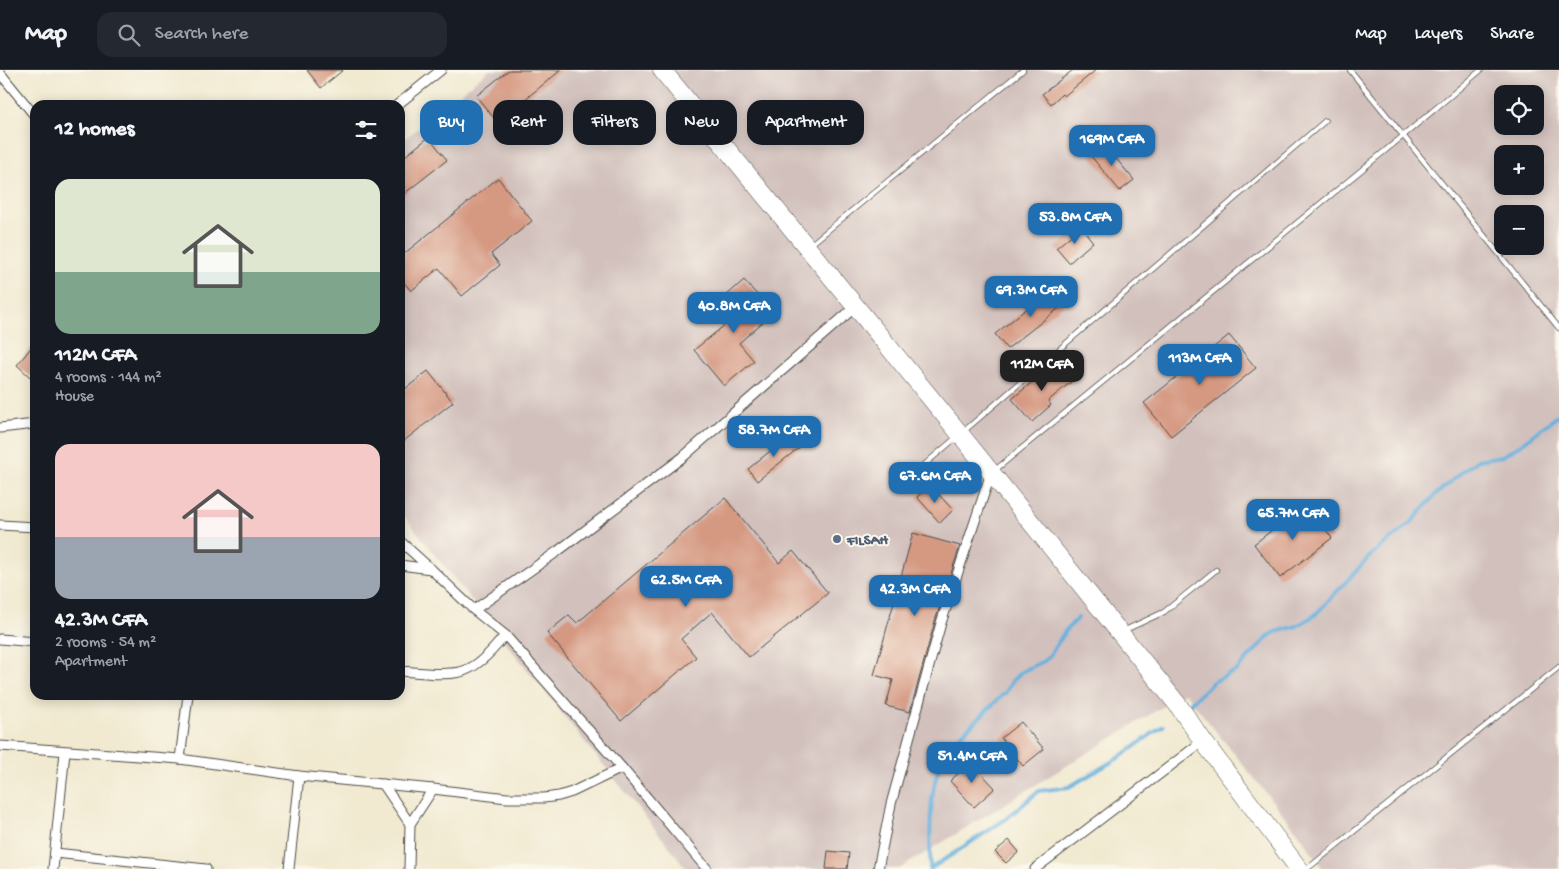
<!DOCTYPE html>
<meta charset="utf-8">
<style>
body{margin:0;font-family:"Gochi Hand",sans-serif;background:#242831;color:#f1f3f6;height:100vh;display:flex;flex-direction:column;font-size:19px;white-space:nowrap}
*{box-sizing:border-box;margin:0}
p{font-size:16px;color:#9ea1a6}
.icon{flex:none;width:28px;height:28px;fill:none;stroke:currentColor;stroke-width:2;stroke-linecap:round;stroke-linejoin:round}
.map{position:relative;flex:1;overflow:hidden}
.details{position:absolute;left:30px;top:30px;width:375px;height:600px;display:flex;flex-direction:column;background:#171b24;border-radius:15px;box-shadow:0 2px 12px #0003}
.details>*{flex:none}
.hud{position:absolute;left:420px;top:30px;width:475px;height:45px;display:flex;gap:10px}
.controls{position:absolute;left:1494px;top:15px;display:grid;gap:10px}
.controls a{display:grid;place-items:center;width:50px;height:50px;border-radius:10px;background:#171b24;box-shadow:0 2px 12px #0003;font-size:25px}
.price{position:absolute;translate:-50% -42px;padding:0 11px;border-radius:10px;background:#1f6fb2;color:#fff;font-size:16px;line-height:32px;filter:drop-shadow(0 1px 2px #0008)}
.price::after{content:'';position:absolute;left:50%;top:30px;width:15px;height:11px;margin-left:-8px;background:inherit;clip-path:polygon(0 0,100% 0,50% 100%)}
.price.on{background:#222;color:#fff}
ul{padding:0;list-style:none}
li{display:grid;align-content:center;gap:10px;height:265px;padding:0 25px}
li span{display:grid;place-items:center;height:155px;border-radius:15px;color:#555}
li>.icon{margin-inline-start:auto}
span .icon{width:90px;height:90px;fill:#fffc;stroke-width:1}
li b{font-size:21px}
h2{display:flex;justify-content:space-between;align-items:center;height:60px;padding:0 25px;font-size:21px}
.tag{padding:0 18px;border-radius:15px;background:#171b24;box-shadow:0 2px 12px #0003;font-size:18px;line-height:45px}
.tag.on{background:#1f6fb2;color:#fff}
header{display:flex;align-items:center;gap:30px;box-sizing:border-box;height:70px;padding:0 25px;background:#171b24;border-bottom:1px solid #363941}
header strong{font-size:24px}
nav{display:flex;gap:28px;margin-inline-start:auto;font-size:18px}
.search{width:350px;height:45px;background:#242831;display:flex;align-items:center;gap:12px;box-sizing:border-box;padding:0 18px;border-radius:15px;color:#9ea1a6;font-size:19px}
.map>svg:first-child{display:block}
.industrial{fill:#d1c0bc;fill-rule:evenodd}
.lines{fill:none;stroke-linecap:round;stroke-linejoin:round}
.stream{stroke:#66b0de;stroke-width:4}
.building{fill:#d59881}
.lane-casing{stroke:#494844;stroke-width:6}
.street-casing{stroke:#494844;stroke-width:11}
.highway-casing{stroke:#494844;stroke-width:19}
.lane{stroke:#fff;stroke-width:4.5}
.street{stroke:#fff;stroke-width:9}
.highway{stroke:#fff;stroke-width:18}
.service-dot{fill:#5c6f8a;stroke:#fbf7ec;stroke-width:2}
.labels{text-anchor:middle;stroke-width:4;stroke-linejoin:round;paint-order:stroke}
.service-label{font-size:15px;font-weight:bold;fill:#4e5e75;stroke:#fbf7ec;text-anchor:start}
</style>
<header>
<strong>Map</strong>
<div class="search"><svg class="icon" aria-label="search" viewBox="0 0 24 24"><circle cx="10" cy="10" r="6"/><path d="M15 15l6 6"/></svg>Search here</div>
<nav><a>Map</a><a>Layers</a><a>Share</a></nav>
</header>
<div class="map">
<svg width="1559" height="799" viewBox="0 0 1559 799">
<rect width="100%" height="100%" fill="#fbf7ec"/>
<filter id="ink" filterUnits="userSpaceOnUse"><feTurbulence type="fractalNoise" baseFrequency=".02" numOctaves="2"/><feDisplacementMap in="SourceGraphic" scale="10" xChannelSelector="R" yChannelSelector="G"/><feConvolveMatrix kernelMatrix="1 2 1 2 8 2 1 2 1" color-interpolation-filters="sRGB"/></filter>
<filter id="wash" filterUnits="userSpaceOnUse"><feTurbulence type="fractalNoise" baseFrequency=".0096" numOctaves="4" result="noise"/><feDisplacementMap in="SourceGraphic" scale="20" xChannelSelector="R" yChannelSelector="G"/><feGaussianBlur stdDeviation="1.12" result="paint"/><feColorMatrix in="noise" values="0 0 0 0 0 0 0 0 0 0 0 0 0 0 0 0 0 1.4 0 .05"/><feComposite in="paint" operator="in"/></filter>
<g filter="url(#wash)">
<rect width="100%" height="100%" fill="#f1ead1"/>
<!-- industrial -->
<path class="industrial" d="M 489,0 L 1559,0 L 1559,799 L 1323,799 L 1300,765 L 1185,623 L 899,799 L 687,799 L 400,441 L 400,73 ZM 1502,24 L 1535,24 L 1535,56 L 1502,56 ZM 1502,84 L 1535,84 L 1535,116 L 1502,116 ZM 1502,144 L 1535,144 L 1535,176 L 1502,176 Z"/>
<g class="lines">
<!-- stream -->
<g class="stream">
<path d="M 1185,638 L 1213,612 L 1236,601 L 1269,566 L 1275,562 L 1297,556 L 1315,545 L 1372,484 L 1411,453 L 1434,426 L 1462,402 L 1478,390 L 1502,386 L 1516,378 L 1559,345"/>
<path d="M 930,799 C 931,761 926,707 951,675 C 955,670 962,664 967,659 C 980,647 993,634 1006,622 L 1012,611 L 1021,602 L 1044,591 L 1050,585 L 1066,560 L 1078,548"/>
<path d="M 930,799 L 1006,749 L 1039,721 L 1069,717 L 1120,687 L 1163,656"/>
</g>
</g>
<g id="blocks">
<!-- building -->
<g class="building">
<path d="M 307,0 L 343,0 L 321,18 Z"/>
<path d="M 509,0 L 561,0 L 497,52 L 476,26 Z"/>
<path d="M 1073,0 L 1096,0 L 1064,26 L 1062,24 L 1051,34 L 1042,24 Z"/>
<path d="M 429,67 L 447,90 L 400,127 L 400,90 Z"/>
<path d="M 1103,73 L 1134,110 L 1120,121 L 1090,85 Z"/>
<path d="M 498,108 L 532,151 L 491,184 L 500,195 L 462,226 L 439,198 L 411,221 L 400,208 L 400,187 Z"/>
<path d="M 1081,157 L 1093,172 L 1069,193 L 1056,178 Z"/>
<path d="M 744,210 L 773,243 L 739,273 L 754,291 L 724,316 L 694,280 L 731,250 L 717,234 Z"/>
<path d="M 1055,216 L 1067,232 L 1007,279 L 995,264 Z"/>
<path d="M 1229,265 L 1256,298 L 1171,366 L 1144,333 Z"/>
<path d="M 35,273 L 35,301 L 30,307 L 17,295 Z"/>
<path d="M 1056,292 L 1072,311 L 1048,331 L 1051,335 L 1032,352 L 1012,329 Z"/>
<path d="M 428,301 L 453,332 L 400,374 L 400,323 Z"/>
<path d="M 790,365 L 800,377 L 757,411 L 748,399 Z"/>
<path d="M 930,415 L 953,440 L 940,453 L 917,427 Z"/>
<path d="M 725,428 L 779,493 L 793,481 L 828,523 L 749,587 L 712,542 L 681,569 L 696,587 L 621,651 L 547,563 L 569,545 L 577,553 Z"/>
<path d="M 1306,434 L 1332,468 L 1280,508 L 1254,474 Z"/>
<path d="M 913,463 L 960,476 L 935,551 L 910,642 L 886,636 L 893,610 L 874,605 Z"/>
<path d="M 1021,652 L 1044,679 L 1023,696 L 1001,668 Z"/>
<path d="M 971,692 L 995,718 L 974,737 L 950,711 Z"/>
<path d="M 1009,770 L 1019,782 L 1006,793 L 995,782 Z"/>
<path d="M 828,781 L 849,783 L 847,799 L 826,799 Z"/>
</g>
</g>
</g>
<g filter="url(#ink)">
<use href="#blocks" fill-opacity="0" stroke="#494844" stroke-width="1"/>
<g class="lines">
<!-- lane casing -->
<g class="lane-casing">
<g id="lane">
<path d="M 1350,0 L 1559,258"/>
<path d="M 810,175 L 1023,0"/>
<path d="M 964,361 L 1325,51"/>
<path d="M 994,401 L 1403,66 L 1481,0"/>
<path d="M 904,412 L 958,366"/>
<path d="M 1123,561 L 1164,542 L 1216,500"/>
<path d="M 1307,799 L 1559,597"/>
</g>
</g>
<!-- street casing -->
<g class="street-casing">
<g id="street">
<path d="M 0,3 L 35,46"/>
<path d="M 397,35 L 441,0"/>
<path d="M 0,358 L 35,354"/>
<path d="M 0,455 L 35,457"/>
<path d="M 400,471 L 431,499 L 474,540 L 505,565 L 622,698 L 707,799"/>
<path d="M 400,495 L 431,499"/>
<path d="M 474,540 L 558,481 L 683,387 L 855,237"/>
<path d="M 0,569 L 35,572"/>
<path d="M 400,601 C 419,602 441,606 460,602 C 477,598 495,578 505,565"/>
<path d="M 0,676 L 180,689 L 299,706 L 433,719 L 507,728 L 544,728 L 559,726 L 572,722 L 622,698"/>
<path d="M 180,689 L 188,625"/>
<path d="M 383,714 L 410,754"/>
<path d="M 55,783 L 206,799"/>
<path d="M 53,799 L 65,682"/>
<path d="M 289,799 L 299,706"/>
<path d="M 409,799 L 410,754 L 433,719"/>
<path d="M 878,799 L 891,734 L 941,553 L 991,403"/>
<path d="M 1035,799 L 1203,671"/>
</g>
</g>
<!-- highway casing -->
<g class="highway-casing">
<path id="highway" d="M 662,0 L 960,364 L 1178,635 L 1203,671 L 1299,799"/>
</g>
<!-- lane -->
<use href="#lane" class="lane"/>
<!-- street -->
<use href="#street" class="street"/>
<!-- highway -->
<use href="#highway" class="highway"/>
</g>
</g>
<!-- markers -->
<circle class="service-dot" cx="837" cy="469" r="5"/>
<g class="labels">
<!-- service labels -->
<g class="service-label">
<text x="847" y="474">FILSAH</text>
</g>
</g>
</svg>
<div class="controls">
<a><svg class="icon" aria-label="locate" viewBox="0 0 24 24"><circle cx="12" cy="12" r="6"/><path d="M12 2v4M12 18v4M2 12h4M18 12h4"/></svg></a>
<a>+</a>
<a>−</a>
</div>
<b class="price" style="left:1112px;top:97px">169M CFA</b>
<b class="price" style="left:1075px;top:175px">53.8M CFA</b>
<b class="price" style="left:1031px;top:248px">69.3M CFA</b>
<b class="price" style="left:734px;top:264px">40.8M CFA</b>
<b class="price" style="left:1200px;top:316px">113M CFA</b>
<b class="price on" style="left:1042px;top:322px">112M CFA</b>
<b class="price" style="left:774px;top:388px">58.7M CFA</b>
<b class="price" style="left:935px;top:434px">67.6M CFA</b>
<b class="price" style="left:1293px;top:471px">65.7M CFA</b>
<b class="price" style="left:686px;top:538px">62.5M CFA</b>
<b class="price" style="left:915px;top:547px">42.3M CFA</b>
<b class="price" style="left:972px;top:714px">51.4M CFA</b>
<div class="hud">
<a class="tag on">Buy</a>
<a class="tag">Rent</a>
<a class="tag">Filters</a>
<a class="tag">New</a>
<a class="tag">Apartment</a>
</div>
<section class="details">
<h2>12 homes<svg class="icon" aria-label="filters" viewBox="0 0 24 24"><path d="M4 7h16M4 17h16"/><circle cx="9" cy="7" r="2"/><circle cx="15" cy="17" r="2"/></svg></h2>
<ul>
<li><span style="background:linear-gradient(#dfe7d0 60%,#7fa58c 0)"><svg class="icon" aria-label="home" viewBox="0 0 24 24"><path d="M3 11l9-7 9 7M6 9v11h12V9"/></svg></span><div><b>112M CFA</b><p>4 rooms · 144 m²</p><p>House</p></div></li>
<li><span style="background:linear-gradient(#f6c9c9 60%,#9aa5b1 0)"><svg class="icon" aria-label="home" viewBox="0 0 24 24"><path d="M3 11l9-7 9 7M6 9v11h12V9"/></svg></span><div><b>42.3M CFA</b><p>2 rooms · 54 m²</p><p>Apartment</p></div></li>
</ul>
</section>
</div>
